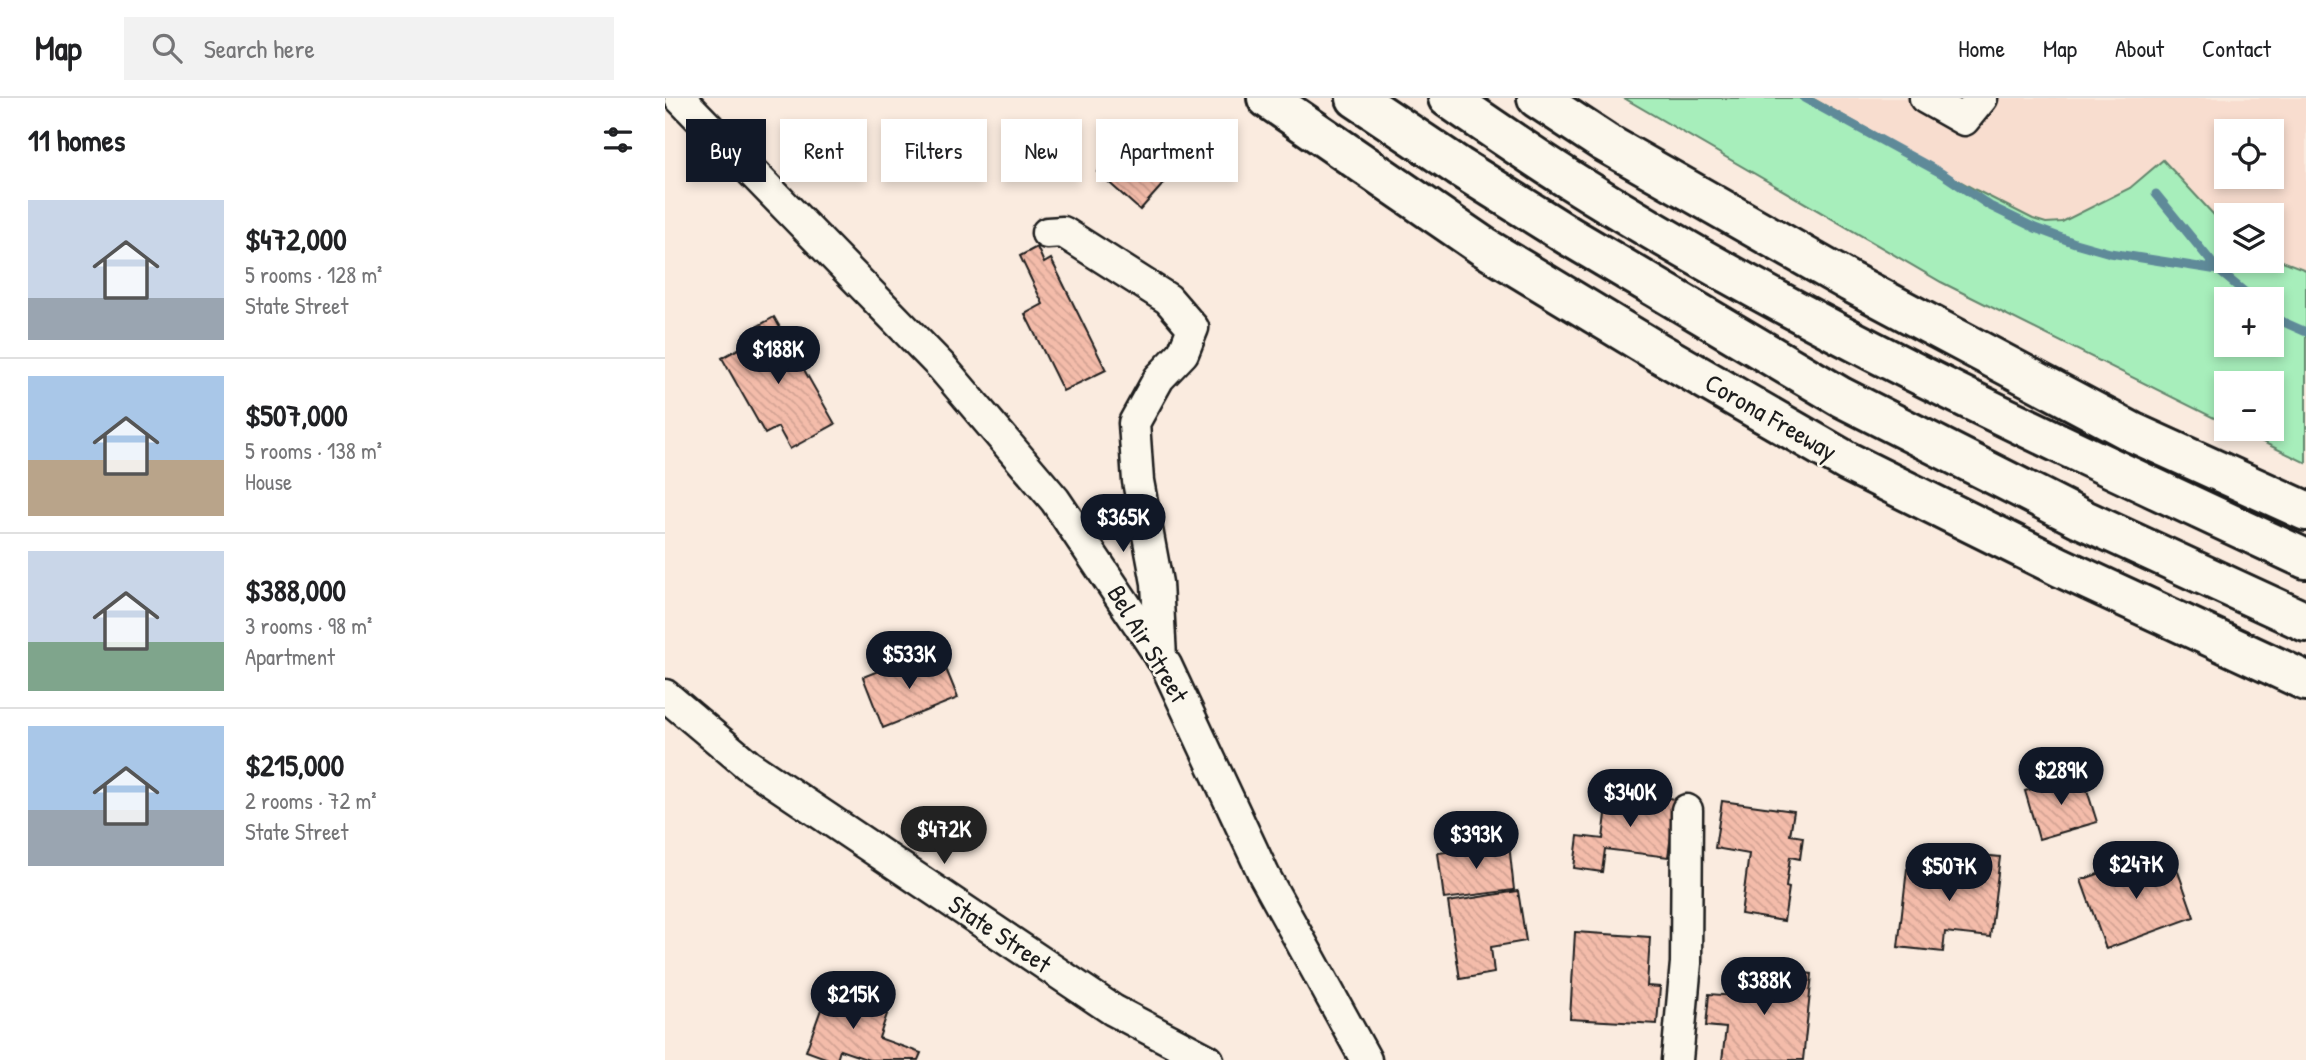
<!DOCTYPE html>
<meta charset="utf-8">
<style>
body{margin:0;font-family:"Patrick Hand",sans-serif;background:#f2f2f2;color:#202124;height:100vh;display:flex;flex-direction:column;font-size:26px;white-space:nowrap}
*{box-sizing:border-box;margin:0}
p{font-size:23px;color:#757577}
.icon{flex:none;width:38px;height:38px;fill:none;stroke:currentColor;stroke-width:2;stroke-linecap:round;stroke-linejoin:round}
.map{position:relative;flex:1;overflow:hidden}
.drawer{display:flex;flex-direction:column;background:#fff;width:665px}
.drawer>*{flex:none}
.banner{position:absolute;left:21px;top:21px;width:665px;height:63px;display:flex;gap:14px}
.tools{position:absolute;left:1549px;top:21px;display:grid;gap:14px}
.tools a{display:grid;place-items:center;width:70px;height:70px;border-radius:0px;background:#fff;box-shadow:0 4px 10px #0003;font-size:35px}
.price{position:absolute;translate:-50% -60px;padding:0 16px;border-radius:24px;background:#111827;color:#fff;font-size:23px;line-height:46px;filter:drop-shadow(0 2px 4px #0008)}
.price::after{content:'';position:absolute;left:50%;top:42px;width:21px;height:16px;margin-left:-10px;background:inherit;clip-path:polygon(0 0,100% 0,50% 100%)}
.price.current{background:#222;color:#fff}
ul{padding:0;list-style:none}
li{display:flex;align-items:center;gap:21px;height:175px;padding:0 28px}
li+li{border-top:2px solid #e0e0e0}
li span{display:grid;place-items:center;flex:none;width:196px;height:140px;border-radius:0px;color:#555}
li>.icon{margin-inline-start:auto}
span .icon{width:84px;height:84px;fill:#fffc;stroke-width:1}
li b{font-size:30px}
h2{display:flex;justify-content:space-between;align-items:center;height:84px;padding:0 28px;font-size:30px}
.tag{padding:0 24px;border-radius:0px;background:#fff;box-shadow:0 4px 10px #0003;font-size:24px;line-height:63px}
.tag.current{background:#111827;color:#fff}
header{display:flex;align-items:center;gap:42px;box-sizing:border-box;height:98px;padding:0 35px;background:#fff;border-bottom:2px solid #e0e0e0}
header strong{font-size:33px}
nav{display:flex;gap:38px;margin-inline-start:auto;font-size:24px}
.search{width:490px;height:63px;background:#f2f2f2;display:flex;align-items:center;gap:18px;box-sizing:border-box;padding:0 24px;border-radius:0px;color:#757577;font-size:26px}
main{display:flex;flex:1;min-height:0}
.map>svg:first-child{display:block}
.built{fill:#f8ddcf;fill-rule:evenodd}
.green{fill:#a7eebb;stroke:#62856c;stroke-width:2;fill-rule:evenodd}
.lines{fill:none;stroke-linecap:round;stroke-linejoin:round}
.stream{stroke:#5f8a99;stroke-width:9}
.building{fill:url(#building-back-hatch);stroke:#1c1c1c;stroke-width:2}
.minor-casing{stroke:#1c1c1c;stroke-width:35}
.highway-casing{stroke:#1c1c1c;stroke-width:44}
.minor{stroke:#fbf7ec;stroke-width:30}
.highway{stroke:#fbf7ec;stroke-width:38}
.labels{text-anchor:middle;stroke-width:5;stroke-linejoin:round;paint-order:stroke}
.street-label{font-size:26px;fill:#1c1c1c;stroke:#fbf7ec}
</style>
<header>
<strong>Map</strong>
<div class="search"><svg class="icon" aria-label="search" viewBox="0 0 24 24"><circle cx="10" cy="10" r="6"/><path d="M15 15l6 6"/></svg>Search here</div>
<nav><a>Home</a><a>Map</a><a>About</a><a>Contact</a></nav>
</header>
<main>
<section class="drawer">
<h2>11 homes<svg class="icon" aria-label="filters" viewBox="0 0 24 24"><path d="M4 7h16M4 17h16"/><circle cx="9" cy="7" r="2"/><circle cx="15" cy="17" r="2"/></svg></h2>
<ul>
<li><span style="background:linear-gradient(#c9d6e8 70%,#9aa5b1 0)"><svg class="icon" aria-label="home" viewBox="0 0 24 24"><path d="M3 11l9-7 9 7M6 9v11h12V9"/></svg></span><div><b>$472,000</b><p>5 rooms · 128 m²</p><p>State Street</p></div></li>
<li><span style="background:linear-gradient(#a9c7e8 60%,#b9a48a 0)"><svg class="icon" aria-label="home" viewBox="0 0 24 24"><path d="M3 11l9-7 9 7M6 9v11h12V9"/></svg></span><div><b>$507,000</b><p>5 rooms · 138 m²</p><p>House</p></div></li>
<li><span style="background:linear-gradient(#c9d6e8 65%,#7fa58c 0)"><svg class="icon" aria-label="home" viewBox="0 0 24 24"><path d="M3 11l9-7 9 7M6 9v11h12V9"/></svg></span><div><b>$388,000</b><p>3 rooms · 98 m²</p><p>Apartment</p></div></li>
<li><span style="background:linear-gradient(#a9c7e8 60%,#9aa5b1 0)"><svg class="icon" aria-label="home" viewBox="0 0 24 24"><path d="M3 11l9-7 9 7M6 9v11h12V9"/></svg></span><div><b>$215,000</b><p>2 rooms · 72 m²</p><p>State Street</p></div></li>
</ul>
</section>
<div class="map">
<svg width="1641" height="962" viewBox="0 0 1641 962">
<defs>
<pattern id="building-back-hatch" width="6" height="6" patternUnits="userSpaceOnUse" patternTransform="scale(1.75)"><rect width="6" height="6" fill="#f4bcaa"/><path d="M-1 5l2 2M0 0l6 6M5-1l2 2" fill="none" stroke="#d1a192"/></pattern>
</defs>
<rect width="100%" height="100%" fill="#faebdf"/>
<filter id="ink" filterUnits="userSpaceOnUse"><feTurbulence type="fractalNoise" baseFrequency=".0143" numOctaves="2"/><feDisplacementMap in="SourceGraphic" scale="14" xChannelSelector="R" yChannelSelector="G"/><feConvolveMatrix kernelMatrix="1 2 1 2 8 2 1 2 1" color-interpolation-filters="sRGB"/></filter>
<g filter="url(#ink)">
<!-- built -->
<path class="built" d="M 1147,0 L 1641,0 L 1641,172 L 1607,159 L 1606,117 L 1561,117 L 1561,130 L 1499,62 L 1465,90 L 1397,124 L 1381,125 L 1368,121 L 1311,92 ZM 1561,33 L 1606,33 L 1606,79 L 1561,79 Z"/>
<!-- green -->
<path class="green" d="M 959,0 L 1147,0 L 1311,92 L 1368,121 L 1381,125 L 1397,124 L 1465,90 L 1498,62 L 1561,130 L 1561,163 L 1606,163 L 1607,159 L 1641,172 L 1641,365 L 1571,331 L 1606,331 L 1606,285 L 1561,285 L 1561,326 L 1276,184 ZM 1561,201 L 1606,201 L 1606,247 L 1561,247 Z"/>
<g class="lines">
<!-- stream -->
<g class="stream">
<path d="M 1139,0 L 1276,75 L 1325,108 L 1370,130 L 1410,145 L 1445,155 L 1553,172"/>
<path d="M 1491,96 L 1553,172 L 1588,201"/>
<path d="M 1606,216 L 1614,222 L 1641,234"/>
</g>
</g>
<!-- building -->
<g class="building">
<path d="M 456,47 L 499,85 L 475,112 L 432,74 Z"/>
<path d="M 372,149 L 379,165 L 386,161 L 441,272 L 398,293 L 360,216 L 378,206 L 355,158 Z"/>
<path d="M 109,219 L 170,326 L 125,351 L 113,329 L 100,336 L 57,260 L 84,245 L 79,236 Z"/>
<path d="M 277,561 L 293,600 L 218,630 L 198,579 L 238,563 L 243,575 Z"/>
<path d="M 1417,676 L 1432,724 L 1374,741 L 1360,693 Z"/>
<path d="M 944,692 L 1011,701 L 1003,759 L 940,751 L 937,774 L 909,770 L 913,738 L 938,741 Z"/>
<path d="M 1057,703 L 1129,713 L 1125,737 L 1138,739 L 1135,761 L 1125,759 L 1121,789 L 1124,790 L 1119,823 L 1076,816 L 1084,756 L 1050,750 Z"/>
<path d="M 844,746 L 849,792 L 779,801 L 773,755 Z"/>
<path d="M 1294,755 L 1335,759 L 1325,839 L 1280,834 L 1278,854 L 1233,849 L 1242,771 L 1291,776 Z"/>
<path d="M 1483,758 L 1490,779 L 1512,771 L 1529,819 L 1441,851 L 1416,782 Z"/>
<path d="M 853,793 L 861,843 L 826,849 L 829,875 L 795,881 L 783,804 Z"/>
<path d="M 910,834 L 985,839 L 982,888 L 995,889 L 992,926 L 905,921 Z"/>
<path d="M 1095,870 L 1147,876 L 1138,962 L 1057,962 L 1061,930 L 1041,928 L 1044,896 L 1071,898 L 1073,881 L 1094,883 Z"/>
<path d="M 164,889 L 205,904 L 203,909 L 222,916 L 214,940 L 256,955 L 253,962 L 204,962 L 175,952 L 172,962 L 166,962 L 141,953 Z"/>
</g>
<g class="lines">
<!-- minor casing -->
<g class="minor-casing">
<g id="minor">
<path d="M 15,0 L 277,269 L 390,402 L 501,567 L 599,777 L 701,962"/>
<path d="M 1260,0 L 1299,22 L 1317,0"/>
<path d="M 382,135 L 398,134 L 503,201 L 528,230 L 518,255 L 494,280 L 469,325 L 473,383 L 492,485 L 496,560"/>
<path d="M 0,597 L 83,667 L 448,912 L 543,962"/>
<path d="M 1012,962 L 1021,865 L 1022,712"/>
</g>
</g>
<!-- highway casing -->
<g class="highway-casing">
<g id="highway">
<path d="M 602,0 L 819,149 L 991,253 L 1183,364 L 1395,469 L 1641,583"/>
<path d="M 691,0 L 794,69 L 904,138 L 1176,299 L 1415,420 L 1641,524"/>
<path d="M 783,0 C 822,27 861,54 902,80 C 1136,228 1390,344 1641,461"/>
<path d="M 872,0 L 939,44 L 1185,184 L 1467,334 L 1641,413"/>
</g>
</g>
<!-- minor -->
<use href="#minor" class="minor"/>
<!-- highway -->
<use href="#highway" class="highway"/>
</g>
</g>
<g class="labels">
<!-- street labels -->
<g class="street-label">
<text transform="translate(1106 319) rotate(30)" y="9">Corona Freeway</text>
<text transform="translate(483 546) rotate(59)" y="9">Bel Air Street</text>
<text transform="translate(335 836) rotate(34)" y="9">State Street</text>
</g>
</g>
</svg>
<div class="tools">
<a><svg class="icon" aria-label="locate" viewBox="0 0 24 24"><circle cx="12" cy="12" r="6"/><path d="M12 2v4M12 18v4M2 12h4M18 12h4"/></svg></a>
<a><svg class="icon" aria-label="layers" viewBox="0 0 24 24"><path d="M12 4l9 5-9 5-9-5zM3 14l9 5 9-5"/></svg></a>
<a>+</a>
<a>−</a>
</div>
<b class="price" style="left:113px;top:288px">$188K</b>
<b class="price" style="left:458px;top:456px">$365K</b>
<b class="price" style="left:244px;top:593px">$533K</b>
<b class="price" style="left:1396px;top:709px">$289K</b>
<b class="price" style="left:965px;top:731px">$340K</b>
<b class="price current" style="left:279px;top:768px">$472K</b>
<b class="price" style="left:811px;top:773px">$393K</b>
<b class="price" style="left:1471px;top:803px">$247K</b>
<b class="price" style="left:1284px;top:805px">$507K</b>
<b class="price" style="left:1099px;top:919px">$388K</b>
<b class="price" style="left:188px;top:933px">$215K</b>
<div class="banner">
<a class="tag current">Buy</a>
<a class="tag">Rent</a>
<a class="tag">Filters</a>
<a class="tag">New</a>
<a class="tag">Apartment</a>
</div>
</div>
</main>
